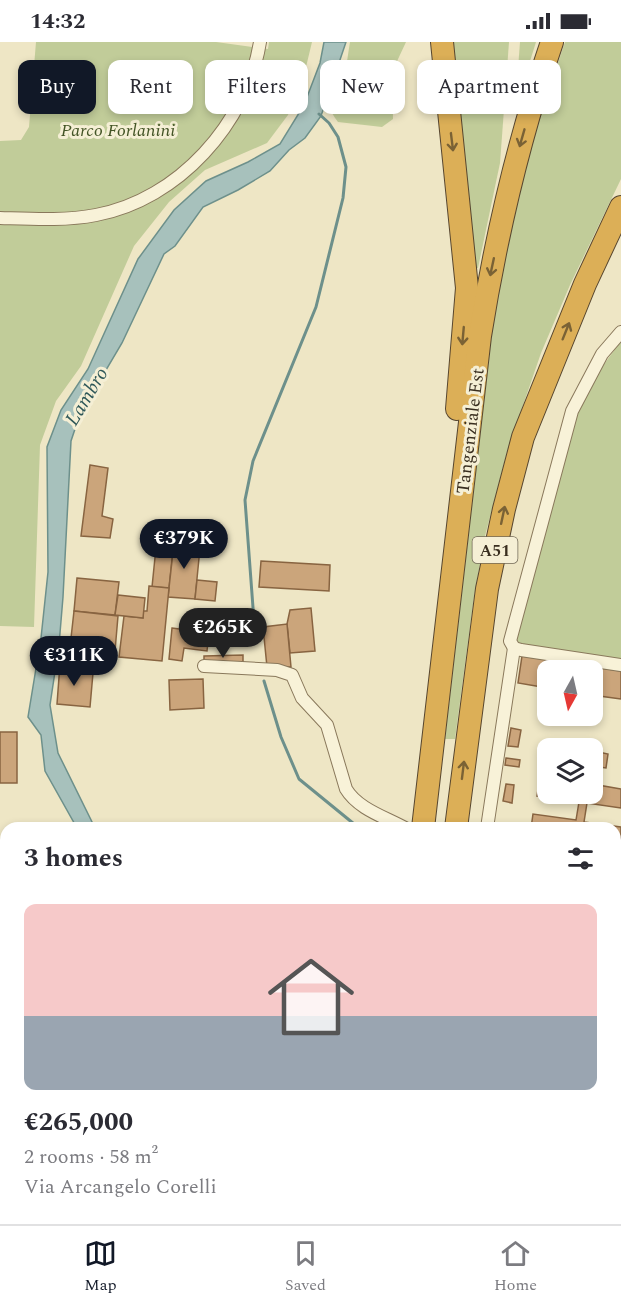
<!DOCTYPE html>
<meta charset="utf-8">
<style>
body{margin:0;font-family:Spectral,serif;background:#f7f7f7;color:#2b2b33;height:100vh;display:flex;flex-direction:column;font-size:22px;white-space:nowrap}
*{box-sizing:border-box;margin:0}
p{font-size:20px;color:#7c7c81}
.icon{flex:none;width:33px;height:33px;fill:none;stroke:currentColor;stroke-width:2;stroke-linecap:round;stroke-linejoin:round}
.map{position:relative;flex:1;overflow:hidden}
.details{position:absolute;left:0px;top:780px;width:621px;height:402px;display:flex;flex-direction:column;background:#fff;border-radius:18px 18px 0 0;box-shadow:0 3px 9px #0003}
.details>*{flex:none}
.top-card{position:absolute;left:18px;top:18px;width:585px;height:54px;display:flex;gap:12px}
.needle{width:39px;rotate:188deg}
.controls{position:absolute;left:537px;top:618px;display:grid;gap:12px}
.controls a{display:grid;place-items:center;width:66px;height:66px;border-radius:12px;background:#fff;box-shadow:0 3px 9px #0003;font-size:30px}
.price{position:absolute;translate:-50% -51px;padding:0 14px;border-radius:21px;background:#111827;color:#fff;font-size:20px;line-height:39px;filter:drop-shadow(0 2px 3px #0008)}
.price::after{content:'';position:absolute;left:50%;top:36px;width:18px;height:14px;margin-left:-9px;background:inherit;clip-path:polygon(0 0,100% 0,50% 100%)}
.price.selected{background:#222;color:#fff}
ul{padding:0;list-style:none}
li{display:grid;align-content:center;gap:12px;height:318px;padding:0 24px}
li+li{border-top:2px solid #e1e1e2}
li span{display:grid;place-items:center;height:186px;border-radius:12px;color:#555}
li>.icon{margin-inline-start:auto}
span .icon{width:108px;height:108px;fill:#fffc;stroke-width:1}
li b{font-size:26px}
h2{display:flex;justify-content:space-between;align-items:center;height:72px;padding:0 24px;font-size:26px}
.pill{padding:0 21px;border-radius:12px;background:#fff;box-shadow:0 3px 9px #0003;font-size:21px;line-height:54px}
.pill.selected{background:#111827;color:#fff}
.status{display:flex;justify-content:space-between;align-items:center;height:42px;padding:0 30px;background:#fff;direction:ltr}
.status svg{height:16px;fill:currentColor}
.dock{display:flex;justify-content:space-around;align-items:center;height:84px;border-top:2px solid #e1e1e2;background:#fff;font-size:16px;color:#7c7c81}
.dock a{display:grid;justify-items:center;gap:3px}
.dock .selected{color:#111827}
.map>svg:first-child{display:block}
.green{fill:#c1cc99}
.water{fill:#a7c1bc;stroke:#6d908b;stroke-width:1.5}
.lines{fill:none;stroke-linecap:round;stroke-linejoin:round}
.stream{stroke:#6d908b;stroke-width:3}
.building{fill:#cba57b;stroke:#886441;stroke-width:1.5}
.street-casing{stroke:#89785b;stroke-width:14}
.secondary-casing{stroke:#6a593e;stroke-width:20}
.highway-casing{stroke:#57462f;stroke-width:24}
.street{stroke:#f8f2d8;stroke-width:12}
.secondary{stroke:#f8f2d8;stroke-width:18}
.highway{stroke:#dcaf57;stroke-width:22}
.oneway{stroke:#7a6235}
.labels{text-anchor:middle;stroke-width:6;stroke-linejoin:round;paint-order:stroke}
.shield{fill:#f5efd5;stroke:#716856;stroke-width:1.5}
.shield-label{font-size:16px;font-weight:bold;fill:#392e1f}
.park-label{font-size:18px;font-style:italic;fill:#445526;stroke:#f5efd5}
.street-label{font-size:18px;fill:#392e1f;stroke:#f5efd5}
.water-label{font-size:20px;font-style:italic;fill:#2e5758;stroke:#f5efd5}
</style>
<div class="status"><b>14:32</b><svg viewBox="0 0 49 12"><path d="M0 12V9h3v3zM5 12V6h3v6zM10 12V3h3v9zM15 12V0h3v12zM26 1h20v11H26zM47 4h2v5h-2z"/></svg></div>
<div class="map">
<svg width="621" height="1182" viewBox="0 0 621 1182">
<rect width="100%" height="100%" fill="#eee6c5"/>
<!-- green -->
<g class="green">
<path d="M 36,0 L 216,0 L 268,7 L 269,0 L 312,0 L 306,25 L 288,73 L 267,101 L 205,128 L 169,160 L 134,204 L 81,324 L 56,359 L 40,403 L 34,585 L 0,584 L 0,99 L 21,98 L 29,85 Z"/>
<path d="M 350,0 L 406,0 L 392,30 L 393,77 L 382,85 L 338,80 C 320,56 336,55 344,33 C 347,23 348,11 350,0 Z"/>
<path d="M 446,0 L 509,0 L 500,121 L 478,226 L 474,226 Z"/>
<path d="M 520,0 L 536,0 L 515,67 Z"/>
<path d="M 565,0 L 621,0 L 621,137 L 570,243 L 541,311 L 507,410 L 485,494 L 474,555 L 455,697 L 445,697 L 494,273 L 515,168 L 539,77 Z"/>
<path d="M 621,299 L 621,618 L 529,604 L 519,601 L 515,597 L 576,373 L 602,325 Z"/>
<path d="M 449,1176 L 596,1176 L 594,1182 L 451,1182 Z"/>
</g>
<!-- water -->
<path class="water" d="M 324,0 L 346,0 L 321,74 L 305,96 L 289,108 L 270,129 L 238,148 L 203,165 L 175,204 L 164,212 L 122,301 L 80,372 L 71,399 L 63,555 L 59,603 L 50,663 L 58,711 L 95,786 L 77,786 L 45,729 L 41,693 L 28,675 L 41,596 L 48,530 L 47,405 L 61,368 L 88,327 L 138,217 L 174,168 L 206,139 L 248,120 L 280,102 L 304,63 L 320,21 Z"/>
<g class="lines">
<!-- stream -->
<g class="stream">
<path d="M 254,579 L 245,458 L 253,419 L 316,265 L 343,156 L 346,125 L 338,95 L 329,81 L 319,72"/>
<path d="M 264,639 L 281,695 L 299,737 L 359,786"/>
</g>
</g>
<!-- building -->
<g class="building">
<path d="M 90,423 L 108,426 L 102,474 L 113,477 L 110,496 L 81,494 Z"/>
<path d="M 158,486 L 175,488 L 169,546 L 152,545 Z"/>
<path d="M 175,492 L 185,493 L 184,504 L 200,506 L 195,557 L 168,555 Z"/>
<path d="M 261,519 L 330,523 L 329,549 L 259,545 Z"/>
<path d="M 77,536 L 119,540 L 115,573 L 74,569 Z"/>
<path d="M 197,538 L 217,540 L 215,559 L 195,557 Z"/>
<path d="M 149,544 L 169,546 L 162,619 L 119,615 L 124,574 L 143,576 L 143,569 L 147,569 Z"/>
<path d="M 118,553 L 145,556 L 143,576 L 115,573 Z"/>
<path d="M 311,566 L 315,609 L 290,611 L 287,582 L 290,568 Z"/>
<path d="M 74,569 L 118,574 L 115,609 L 78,605 L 79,597 L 71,596 Z"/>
<path d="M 287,582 L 291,625 L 267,625 L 263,585 Z"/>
<path d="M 172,586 L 209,591 L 207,609 L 184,606 L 182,619 L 169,617 Z"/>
<path d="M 243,613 L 243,620 L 204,622 L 204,614 Z"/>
<path d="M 522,614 L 621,629 L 621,657 L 592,653 L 592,628 L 548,628 L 548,646 L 518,641 Z"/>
<path d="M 60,622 L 70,622 L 69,629 L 93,631 L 90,665 L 57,662 Z"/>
<path d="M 203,637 L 204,666 L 170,668 L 169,638 Z"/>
<path d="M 511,686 L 521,688 L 518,705 L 508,704 Z"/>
<rect x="0" y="690" width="17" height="51"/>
<path d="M 594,709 L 608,712 L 606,726 L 592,724 Z"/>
<path d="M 506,716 L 520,718 L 519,725 L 505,723 Z"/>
<path d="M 540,734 L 548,736 L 548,752 L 592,752 L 592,742 L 621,747 L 621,766 L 587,761 L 584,780 L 621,785 L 621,806 L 615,806 L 615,786 L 531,786 L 533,772 L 576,778 L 579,760 L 537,754 Z"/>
<path d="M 506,742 L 514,743 L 512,761 L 503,759 Z"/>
<path d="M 615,822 L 621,823 L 618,846 L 615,846 Z"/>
<path d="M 615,965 L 621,966 L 621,1001 L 615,1000 Z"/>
<path d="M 0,1023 L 5,1024 L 4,1044 L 0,1044 Z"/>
<path d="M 615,1041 L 621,1042 L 619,1067 L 615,1067 Z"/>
<path d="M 0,1070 L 6,1071 L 6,1093 L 0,1092 Z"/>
</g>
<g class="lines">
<!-- street casing -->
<g class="street-casing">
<g id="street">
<path d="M 0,176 C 32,177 65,179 96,173 C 178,158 247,81 260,0"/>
<path d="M 621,290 L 602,312 L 572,369 L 510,599 L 514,606 L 521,608 L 621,623"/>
<path d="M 204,624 L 277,628 L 292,633 L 302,656 L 327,683 L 346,747 C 358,767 385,775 405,786"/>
<path d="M 487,786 L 514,606"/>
<path d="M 435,1182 L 435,1176"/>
</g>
</g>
<!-- secondary casing -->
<g class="secondary-casing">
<g id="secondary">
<path d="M 0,1124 L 6,1126"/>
<path d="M 104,1176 L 117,1182"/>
</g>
</g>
<!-- highway casing -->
<g class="highway-casing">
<g id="highway">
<path d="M 442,0 L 467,246 L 457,367"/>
<path d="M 423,786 L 480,294 C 496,194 519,96 552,0"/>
<path d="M 456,786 L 487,547 L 504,467 L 523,395 L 585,242 L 621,165"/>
<path d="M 349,1182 L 351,1176"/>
<path d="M 384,1182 L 385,1176"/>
</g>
</g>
<!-- street -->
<use href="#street" class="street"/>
<!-- secondary -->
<use href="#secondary" class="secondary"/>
<!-- highway -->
<use href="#highway" class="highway"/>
</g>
<!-- one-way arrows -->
<defs><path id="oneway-shaft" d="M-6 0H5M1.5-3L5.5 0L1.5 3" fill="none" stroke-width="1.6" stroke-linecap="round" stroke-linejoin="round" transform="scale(1.5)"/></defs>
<g class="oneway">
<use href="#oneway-shaft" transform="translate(522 96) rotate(106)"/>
<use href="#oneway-shaft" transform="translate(452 100) rotate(83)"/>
<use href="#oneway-shaft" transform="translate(492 225) rotate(102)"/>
<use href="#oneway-shaft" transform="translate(566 289) rotate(-68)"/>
<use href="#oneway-shaft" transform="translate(463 294) rotate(95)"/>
<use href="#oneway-shaft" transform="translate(503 473) rotate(-78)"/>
<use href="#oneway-shaft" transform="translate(463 728) rotate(-83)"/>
</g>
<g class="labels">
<!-- shield labels -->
<rect class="shield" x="472.5" y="495" width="45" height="26" rx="4.5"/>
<g class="shield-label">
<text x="495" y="514">A51</text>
</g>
<!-- park labels -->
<g class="park-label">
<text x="118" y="94">Parco Forlanini</text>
</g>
<!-- street labels -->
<g class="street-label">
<text transform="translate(470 389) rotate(-83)" y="6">Tangenziale Est</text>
</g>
<!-- water labels -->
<g class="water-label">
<text transform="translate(86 354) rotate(-59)" y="7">Lambro</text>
</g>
</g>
</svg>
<div class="controls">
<a><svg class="needle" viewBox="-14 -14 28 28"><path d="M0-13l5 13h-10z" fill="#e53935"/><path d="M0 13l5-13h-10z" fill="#7c7c81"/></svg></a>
<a><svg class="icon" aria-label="layers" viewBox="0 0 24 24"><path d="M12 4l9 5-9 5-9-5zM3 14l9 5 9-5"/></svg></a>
</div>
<b class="price" style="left:184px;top:528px">€379K</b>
<b class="price selected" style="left:223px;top:617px">€265K</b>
<b class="price" style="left:74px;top:645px">€311K</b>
<div class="top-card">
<a class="pill selected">Buy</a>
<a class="pill">Rent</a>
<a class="pill">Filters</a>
<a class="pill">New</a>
<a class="pill">Apartment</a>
</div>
<section class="details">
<h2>3 homes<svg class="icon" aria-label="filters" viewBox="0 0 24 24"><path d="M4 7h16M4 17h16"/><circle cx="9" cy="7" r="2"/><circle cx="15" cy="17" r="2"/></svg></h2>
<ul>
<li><span style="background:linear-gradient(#f6c9c9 60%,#9aa5b1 0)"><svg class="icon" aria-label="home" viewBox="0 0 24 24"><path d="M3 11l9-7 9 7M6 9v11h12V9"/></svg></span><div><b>€265,000</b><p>2 rooms · 58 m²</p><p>Via Arcangelo Corelli</p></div></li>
</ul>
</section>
</div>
<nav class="dock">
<a class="selected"><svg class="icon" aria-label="map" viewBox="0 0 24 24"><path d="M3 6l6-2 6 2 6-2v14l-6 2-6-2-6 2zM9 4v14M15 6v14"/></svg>Map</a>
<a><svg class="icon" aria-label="saved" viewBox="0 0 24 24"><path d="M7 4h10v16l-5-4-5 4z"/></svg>Saved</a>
<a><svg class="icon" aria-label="home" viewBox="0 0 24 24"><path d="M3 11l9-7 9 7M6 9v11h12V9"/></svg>Home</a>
</nav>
